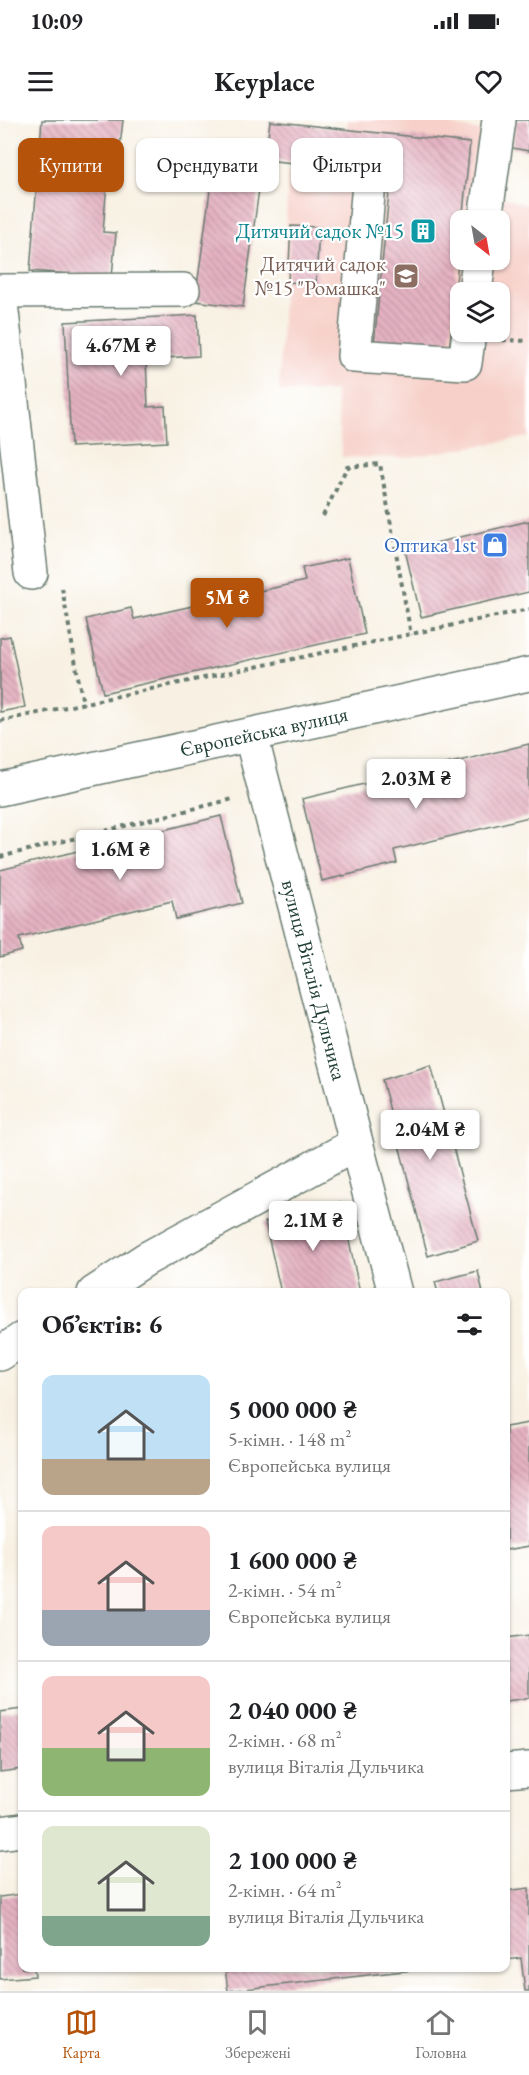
<!DOCTYPE html>
<html lang="uk">
<meta charset="utf-8">
<style>
body{margin:0;font-family:"EB Garamond",serif;background:#f6f6f6;color:#202124;height:100vh;display:flex;flex-direction:column;font-size:22px;white-space:nowrap}
*{box-sizing:border-box;margin:0}
p{font-size:20px;color:#757577}
.icon{flex:none;width:33px;height:33px;fill:none;stroke:currentColor;stroke-width:2;stroke-linecap:round;stroke-linejoin:round}
.map{position:relative;flex:1;overflow:hidden}
.panel{position:absolute;left:18px;top:1168px;width:492px;height:684px;display:flex;flex-direction:column;background:#fff;border-radius:12px;box-shadow:0 2px 4px #0004}
.panel>*{flex:none}
.guide{position:absolute;left:18px;top:18px;width:494px;height:54px;display:flex;gap:12px}
.needle{width:39px;rotate:149deg}
.controls{position:absolute;left:450px;top:90px;display:grid;gap:12px}
.controls a{display:grid;place-items:center;width:60px;height:60px;border-radius:12px;background:#fff;box-shadow:0 2px 4px #0004;font-size:30px}
.price{position:absolute;translate:-50% -51px;padding:0 14px;border-radius:6px;background:#fff;color:#222;font-size:20px;line-height:39px;filter:drop-shadow(0 2px 3px #0008)}
.price::after{content:'';position:absolute;left:50%;top:36px;width:18px;height:14px;margin-left:-9px;background:inherit;clip-path:polygon(0 0,100% 0,50% 100%)}
.price.selected{background:#b45309;color:#fff}
ul{padding:0;list-style:none}
li{display:flex;align-items:center;gap:18px;height:150px;padding:0 24px}
li+li{border-top:2px solid #e0e0e0}
li span{display:grid;place-items:center;flex:none;width:168px;height:120px;border-radius:12px;color:#555}
li>.icon{margin-inline-start:auto}
span .icon{width:72px;height:72px;fill:#fffc;stroke-width:1}
li b{font-size:26px}
h2{display:flex;justify-content:space-between;align-items:center;height:72px;padding:0 24px;font-size:26px}
.chip{padding:0 21px;border-radius:12px;background:#fff;box-shadow:0 2px 4px #0004;font-size:21px;line-height:54px}
.chip.selected{background:#b45309;color:#fff}
.status{display:flex;justify-content:space-between;align-items:center;height:42px;padding:0 30px;background:#fff;direction:ltr}
.status svg{height:16px;fill:currentColor}
header{display:flex;justify-content:space-between;align-items:center;height:78px;padding:0 24px;background:#fff;font-size:27px;font-weight:700}
.tabs{display:flex;justify-content:space-around;align-items:center;height:84px;border-top:2px solid #e0e0e0;background:#fff;font-size:16px;color:#757577}
.tabs a{display:grid;justify-items:center;gap:3px}
.tabs .selected{color:#b45309}
.map>svg:first-child{display:block}
.built{fill:#f7d0c9;fill-rule:evenodd}
.building{fill:url(#building-back-hatch)}
.lines{fill:none;stroke-linecap:round;stroke-linejoin:round}
.minor-casing{stroke:#6b7c71;stroke-width:36}
.path{stroke:#6b7c71;stroke-width:4;stroke-dasharray:4.5 4.5;stroke-linecap:butt}
.minor{stroke:#fff;stroke-width:33}
.labels{text-anchor:middle;stroke-width:4.5;stroke-linejoin:round;paint-order:stroke}
.culture-label{font-size:21px;fill:#0d838f;stroke:#fff;text-anchor:end}
.education-label{font-size:21px;fill:#785e54;stroke:#fff;text-anchor:end}
.shop-label{font-size:21px;fill:#366cbe;stroke:#fff;text-anchor:end}
.street-label{font-size:21px;fill:#1f3d34;stroke:#fff}
</style>
<div class="status"><b>10:09</b><svg viewBox="0 0 49 12"><path d="M0 12V9h3v3zM5 12V6h3v6zM10 12V3h3v9zM15 12V0h3v12zM26 1h20v11H26zM47 4h2v5h-2z"/></svg></div>
<header><svg class="icon" aria-label="menu" viewBox="0 0 24 24"><path d="M4 6h16M4 12h16M4 18h16"/></svg>Keyplace<svg class="icon" aria-label="heart" viewBox="0 0 24 24"><path d="M12 20l-8-8c-3-5 5-10 8-4 3-6 11-1 8 4z"/></svg></header>
<div class="map">
<svg width="529" height="1871" viewBox="0 0 529 1871">
<defs>
<pattern id="building-back-hatch" width="6" height="6" patternUnits="userSpaceOnUse" patternTransform="scale(1.5)"><rect width="6" height="6" fill="#e6b3c3"/><path d="M-1 5l2 2M0 0l6 6M5-1l2 2" fill="none" stroke="#ba939f"/></pattern>
</defs>
<rect width="100%" height="100%" fill="#fff"/>
<filter id="ink" filterUnits="userSpaceOnUse"><feTurbulence type="fractalNoise" baseFrequency=".0167" numOctaves="2"/><feDisplacementMap in="SourceGraphic" scale="12" xChannelSelector="R" yChannelSelector="G"/><feConvolveMatrix kernelMatrix="1 2 1 2 8 2 1 2 1" color-interpolation-filters="sRGB"/></filter>
<filter id="wash" filterUnits="userSpaceOnUse"><feTurbulence type="fractalNoise" baseFrequency=".008" numOctaves="4" result="noise"/><feDisplacementMap in="SourceGraphic" scale="24" xChannelSelector="R" yChannelSelector="G"/><feGaussianBlur stdDeviation="1.35" result="paint"/><feColorMatrix in="noise" values="0 0 0 0 0 0 0 0 0 0 0 0 0 0 0 0 0 1.4 0 .05"/><feComposite in="paint" operator="in"/></filter>
<g filter="url(#wash)">
<rect width="100%" height="100%" fill="#f8f1e3"/>
<!-- built -->
<path class="built" d="M 348,0 L 430,0 L 497,15 L 483,71 L 529,86 L 529,317 L 405,338 L 342,337 L 335,271 L 279,272 L 288,52 L 339,58 ZM 460,100 L 500,100 L 500,140 L 460,140 ZM 460,172 L 500,172 L 500,212 L 460,212 Z"/>
<g id="blocks">
<!-- building -->
<g class="building">
<path d="M 42,0 L 123,0 L 120,26 L 110,25 L 103,112 L 116,113 L 112,157 L 30,151 Z"/>
<path d="M 516,0 L 529,0 L 529,31 L 512,28 Z"/>
<path d="M 270,1 L 470,23 L 449,232 L 374,225 L 391,53 L 265,40 Z"/>
<path d="M 211,63 L 259,69 L 243,187 L 195,181 Z"/>
<path d="M 291,106 L 319,107 L 316,164 L 288,162 Z"/>
<path d="M 197,195 L 199,236 L 146,239 L 148,287 L 165,286 L 167,322 L 71,327 L 65,202 Z"/>
<path d="M 529,401 L 529,472 L 421,497 L 405,430 Z"/>
<path d="M 348,438 L 365,514 L 103,573 L 86,499 L 131,488 L 134,499 L 305,461 L 302,448 Z"/>
<path d="M 10,516 L 25,587 L 0,592 L 0,518 Z"/>
<path d="M 529,624 L 529,697 L 394,730 L 397,743 L 322,761 L 302,679 Z"/>
<path d="M 221,696 L 242,783 L 176,799 L 172,781 L 19,818 L 22,831 L 0,837 L 0,750 Z"/>
<path d="M 431,945 L 478,1121 L 428,1136 L 382,960 Z"/>
<path d="M 341,1082 L 360,1173 L 281,1173 L 265,1102 Z"/>
<path d="M 478,1151 L 483,1173 L 438,1173 L 435,1162 Z"/>
<path d="M 529,1303 L 529,1426 L 506,1430 L 506,1307 Z"/>
<path d="M 529,1515 L 529,1578 L 506,1581 L 506,1518 Z"/>
<path d="M 22,1589 L 22,1649 L 0,1652 L 0,1592 Z"/>
<path d="M 529,1768 L 529,1871 L 525,1871 L 521,1838 L 506,1840 L 506,1771 Z"/>
<path d="M 22,1774 L 22,1848 L 34,1848 L 35,1856 L 0,1859 L 0,1777 Z"/>
<path d="M 225,1848 L 421,1848 L 421,1849 L 228,1871 Z"/>
</g>
</g>
</g>
<g filter="url(#ink)">
<use href="#blocks" fill-opacity="0" stroke="#6b7c71" stroke-width="1.5"/>
<g class="lines">
<!-- minor casing -->
<g class="minor-casing">
<g id="minor">
<path d="M 368,75 L 354,236 L 465,243 L 469,212"/>
<path d="M 485,100 L 499,0"/>
<path d="M 0,171 L 183,170"/>
<path d="M 475,172 L 479,140"/>
<path d="M 0,174 L 31,453"/>
<path id="s1" d="M 251,616 L 395,1173"/>
<path id="s2" d="M 0,669 L 529,554"/>
<path d="M 94,1173 L 146,1139 L 356,1024"/>
<path d="M 0,1234 L 22,1219"/>
<path d="M 506,1651 L 529,1649"/>
<path d="M 0,1713 L 22,1710"/>
</g>
</g>
<!-- path -->
<g class="path">
<path d="M 502,220 L 529,221"/>
<path d="M 323,396 L 347,347 L 380,344 L 411,515"/>
<path d="M 62,468 L 83,584"/>
<path d="M 0,601 L 529,489"/>
<path d="M 0,737 L 233,679"/>
</g>
<!-- minor -->
<use href="#minor" class="minor"/>
</g>
</g>
<!-- icons -->
<defs>
<g id="building-square" transform="scale(1.35)"><rect x="-9" y="-9" width="18" height="18" rx="4" fill="#0f9aa8" stroke="#fff"/><path d="M-4-6H4V6H1V3H-1V6H-4ZM-2.5-4.3h1.7v1.8h-1.7ZM.8-4.3h1.7v1.8H.8ZM-2.5-1h1.7V.8h-1.7ZM.8-1h1.7V.8H.8Z" fill="#fff"/></g>
<g id="school-square" transform="scale(1.35)"><rect x="-9" y="-9" width="18" height="18" rx="4" fill="#8d6e63" stroke="#fff"/><path d="M0-5L7-2L0 1L-7-2ZM-4 1L0 2.5L4 1V4Q0 6-4 4Z" fill="#fff"/></g>
<g id="shop-square" transform="scale(1.35)"><rect x="-9" y="-9" width="18" height="18" rx="4" fill="#3f7fe0" stroke="#fff"/><path d="M-5-2.5h2.3a2.7 3.5 0 0 1 5.4 0H5L5.5 6h-11ZM-1.5-2.5h3a1.5 2.3 0 0 0-3 0Z" fill="#fff"/></g>
</defs>
<g fill-rule="evenodd">
<use href="#building-square" x="423" y="111"/>
<use href="#school-square" x="406" y="156"/>
<use href="#shop-square" x="495" y="425"/>
</g>
<g class="labels">
<!-- culture labels -->
<g class="culture-label">
<text x="404" y="118">Дитячий садок №15</text>
</g>
<!-- education labels -->
<g class="education-label">
<text x="386" y="151">Дитячий садок<tspan x="386" dy="24">№15 "Ромашка"</tspan></text>
</g>
<!-- shop labels -->
<g class="shop-label">
<text x="476" y="432">Оптика 1st</text>
</g>
<!-- street labels -->
<g class="street-label">
<text dy="7" stroke="none"><textPath href="#s2" startOffset="270">Європейська вулиця</textPath></text>
<text dy="7" stroke="none"><textPath href="#s1" startOffset="252">вулиця Віталія Дульчика</textPath></text>
</g>
</g>
</svg>
<div class="controls">
<a><svg class="needle" viewBox="-14 -14 28 28"><path d="M0-13l5 13h-10z" fill="#e53935"/><path d="M0 13l5-13h-10z" fill="#757577"/></svg></a>
<a><svg class="icon" aria-label="layers" viewBox="0 0 24 24"><path d="M12 4l9 5-9 5-9-5zM3 14l9 5 9-5"/></svg></a>
</div>
<b class="price" style="left:121px;top:257px">4.67M ₴</b>
<b class="price selected" style="left:227px;top:509px">5M ₴</b>
<b class="price" style="left:416px;top:690px">2.03M ₴</b>
<b class="price" style="left:120px;top:761px">1.6M ₴</b>
<b class="price" style="left:430px;top:1041px">2.04M ₴</b>
<b class="price" style="left:313px;top:1132px">2.1M ₴</b>
<div class="guide">
<a class="chip selected">Купити</a>
<a class="chip">Орендувати</a>
<a class="chip">Фільтри</a>
</div>
<section class="panel">
<h2>Об’єктів: 6<svg class="icon" aria-label="filters" viewBox="0 0 24 24"><path d="M4 7h16M4 17h16"/><circle cx="9" cy="7" r="2"/><circle cx="15" cy="17" r="2"/></svg></h2>
<ul>
<li><span style="background:linear-gradient(#bfe0f5 70%,#b9a48a 0)"><svg class="icon" aria-label="home" viewBox="0 0 24 24"><path d="M3 11l9-7 9 7M6 9v11h12V9"/></svg></span><div><b>5 000 000 ₴</b><p>5-кімн. · 148 m²</p><p>Європейська вулиця</p></div></li>
<li><span style="background:linear-gradient(#f6c9c9 70%,#9aa5b1 0)"><svg class="icon" aria-label="home" viewBox="0 0 24 24"><path d="M3 11l9-7 9 7M6 9v11h12V9"/></svg></span><div><b>1 600 000 ₴</b><p>2-кімн. · 54 m²</p><p>Європейська вулиця</p></div></li>
<li><span style="background:linear-gradient(#f6c9c9 60%,#8fb573 0)"><svg class="icon" aria-label="home" viewBox="0 0 24 24"><path d="M3 11l9-7 9 7M6 9v11h12V9"/></svg></span><div><b>2 040 000 ₴</b><p>2-кімн. · 68 m²</p><p>вулиця Віталія Дульчика</p></div></li>
<li><span style="background:linear-gradient(#dfe7d0 75%,#7fa58c 0)"><svg class="icon" aria-label="home" viewBox="0 0 24 24"><path d="M3 11l9-7 9 7M6 9v11h12V9"/></svg></span><div><b>2 100 000 ₴</b><p>2-кімн. · 64 m²</p><p>вулиця Віталія Дульчика</p></div></li>
</ul>
</section>
</div>
<nav class="tabs">
<a class="selected"><svg class="icon" aria-label="map" viewBox="0 0 24 24"><path d="M3 6l6-2 6 2 6-2v14l-6 2-6-2-6 2zM9 4v14M15 6v14"/></svg>Карта</a>
<a><svg class="icon" aria-label="saved" viewBox="0 0 24 24"><path d="M7 4h10v16l-5-4-5 4z"/></svg>Збережені</a>
<a><svg class="icon" aria-label="home" viewBox="0 0 24 24"><path d="M3 11l9-7 9 7M6 9v11h12V9"/></svg>Головна</a>
</nav>
